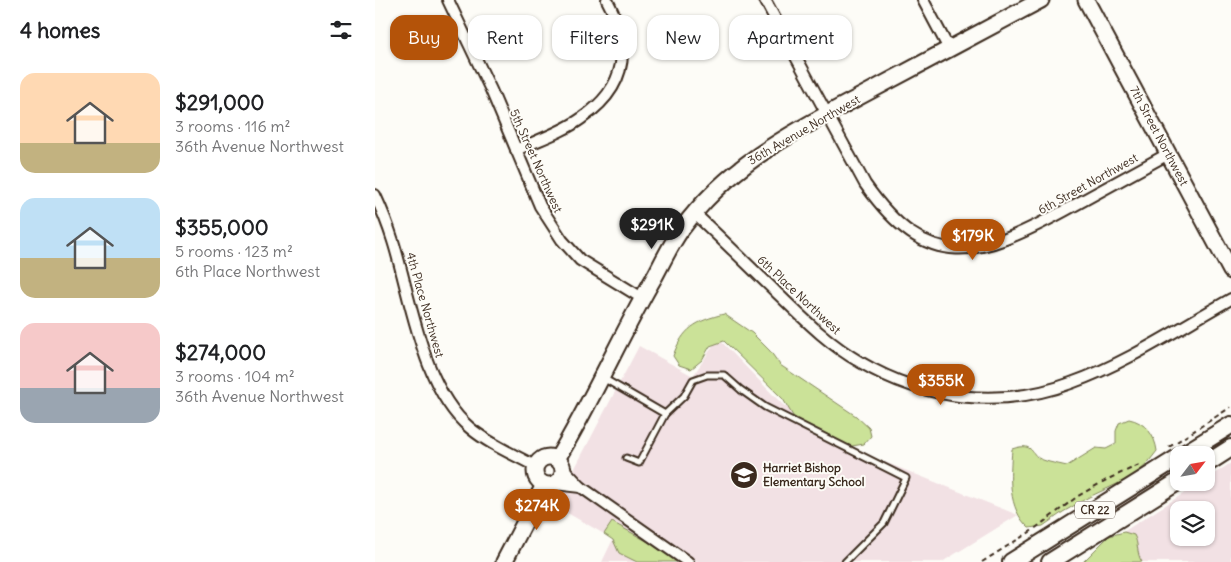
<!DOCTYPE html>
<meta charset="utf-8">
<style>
body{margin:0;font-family:Delius,sans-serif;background:#f2f2f2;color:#202124;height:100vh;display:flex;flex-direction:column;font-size:19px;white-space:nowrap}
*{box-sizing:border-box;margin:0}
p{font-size:16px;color:#757577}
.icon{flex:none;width:28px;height:28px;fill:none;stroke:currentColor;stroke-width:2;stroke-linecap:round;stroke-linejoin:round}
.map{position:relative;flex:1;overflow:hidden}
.details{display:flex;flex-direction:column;background:#fff;width:375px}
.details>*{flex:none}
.guide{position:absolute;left:15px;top:15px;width:475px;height:45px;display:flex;gap:10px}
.needle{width:32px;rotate:59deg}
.tools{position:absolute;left:795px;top:446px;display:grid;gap:10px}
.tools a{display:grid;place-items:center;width:45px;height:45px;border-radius:10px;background:#fff;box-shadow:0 1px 4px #0004;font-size:25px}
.price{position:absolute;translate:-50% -42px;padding:0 11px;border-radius:18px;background:#b45309;color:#fff;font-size:16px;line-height:32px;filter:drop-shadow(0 1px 2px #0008)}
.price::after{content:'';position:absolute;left:50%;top:30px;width:15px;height:11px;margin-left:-8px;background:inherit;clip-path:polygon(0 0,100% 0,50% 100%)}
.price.selected{background:#222;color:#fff}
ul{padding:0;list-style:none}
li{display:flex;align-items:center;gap:15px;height:125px;padding:0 20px}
li span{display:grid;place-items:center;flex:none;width:140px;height:100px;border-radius:15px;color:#555}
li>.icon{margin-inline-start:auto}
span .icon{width:60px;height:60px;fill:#fffc;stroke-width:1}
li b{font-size:21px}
h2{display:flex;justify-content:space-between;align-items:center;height:60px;padding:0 20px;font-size:21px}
.chip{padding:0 18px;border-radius:15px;background:#fff;box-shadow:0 1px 4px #0004;font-size:18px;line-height:45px}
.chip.selected{background:#b45309;color:#fff}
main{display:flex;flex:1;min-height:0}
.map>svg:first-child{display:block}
.built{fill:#f2e1e4;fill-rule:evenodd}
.green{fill:#cbe298;stroke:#83865b}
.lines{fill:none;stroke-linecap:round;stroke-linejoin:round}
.lane-casing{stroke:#3b2a1e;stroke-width:9}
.street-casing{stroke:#3b2a1e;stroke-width:14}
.secondary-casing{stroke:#3b2a1e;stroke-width:19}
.primary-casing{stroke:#3b2a1e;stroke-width:20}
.path{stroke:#3b2a1e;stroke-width:2;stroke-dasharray:5 4;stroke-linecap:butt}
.lane{stroke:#fdfcf7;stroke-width:5}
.street{stroke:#fdfcf7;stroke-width:10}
.secondary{stroke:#fdfcf7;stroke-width:15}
.primary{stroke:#fdfcf7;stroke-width:16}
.labels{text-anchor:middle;stroke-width:4;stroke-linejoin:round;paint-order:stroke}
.shield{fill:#fdfcf7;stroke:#75695f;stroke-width:1}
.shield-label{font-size:11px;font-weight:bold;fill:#3b2a1e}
.street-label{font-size:12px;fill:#3b2a1e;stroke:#fdfcf7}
.poi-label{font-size:12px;font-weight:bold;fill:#3b2a1e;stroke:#fdfcf7;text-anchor:start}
</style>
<main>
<section class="details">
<h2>4 homes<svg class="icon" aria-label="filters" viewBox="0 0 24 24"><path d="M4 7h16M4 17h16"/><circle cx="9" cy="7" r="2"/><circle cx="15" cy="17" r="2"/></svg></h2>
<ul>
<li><span style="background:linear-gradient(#ffd9b3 70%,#c2b280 0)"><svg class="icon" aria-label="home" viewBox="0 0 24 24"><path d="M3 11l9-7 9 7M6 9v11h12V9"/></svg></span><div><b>$291,000</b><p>3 rooms · 116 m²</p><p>36th Avenue Northwest</p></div></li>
<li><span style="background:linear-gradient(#bfe0f5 60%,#c2b280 0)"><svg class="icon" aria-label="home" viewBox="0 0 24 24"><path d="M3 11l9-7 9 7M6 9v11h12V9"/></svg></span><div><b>$355,000</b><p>5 rooms · 123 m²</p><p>6th Place Northwest</p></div></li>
<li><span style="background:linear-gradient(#f6c9c9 65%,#9aa5b1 0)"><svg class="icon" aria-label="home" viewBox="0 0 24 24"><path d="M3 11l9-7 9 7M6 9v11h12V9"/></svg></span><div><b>$274,000</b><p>3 rooms · 104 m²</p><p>36th Avenue Northwest</p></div></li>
</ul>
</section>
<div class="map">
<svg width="856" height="562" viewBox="0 0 856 562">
<rect width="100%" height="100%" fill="#fdfcf7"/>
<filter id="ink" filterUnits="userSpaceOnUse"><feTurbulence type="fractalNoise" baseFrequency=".02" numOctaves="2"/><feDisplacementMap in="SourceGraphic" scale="10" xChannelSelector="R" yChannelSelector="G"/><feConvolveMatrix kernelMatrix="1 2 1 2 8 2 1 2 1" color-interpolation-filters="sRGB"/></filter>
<g filter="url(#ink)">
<!-- built -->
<g class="built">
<path d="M 343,338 L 407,404 L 462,443 L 643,515 L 567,562 L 227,562 L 238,539 L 180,506 L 264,346 L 318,376 Z"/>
<path d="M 856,463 L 856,562 L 737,562 L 726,546 L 825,483 L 831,482 L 831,479 ZM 804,510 L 831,510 L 831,538 L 804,538 Z"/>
</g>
<!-- green -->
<g class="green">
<path d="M 349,314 L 377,333 L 395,351 L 405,365 L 481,416 L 494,428 L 496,436 L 489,444 L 477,446 L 452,441 L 440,434 L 418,416 L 408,399 L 349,341 L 335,346 L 327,360 L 316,369 L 304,365 L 298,356 C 308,328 321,321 349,314 Z"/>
<path d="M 754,419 C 770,422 780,435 782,451 L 771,465 L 757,477 L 714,497 L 688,512 L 668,526 L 654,528 C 632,508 635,477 637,449 C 661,441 654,456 668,460 C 676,463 684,464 692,466 L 721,448 L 731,449 L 741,444 L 741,431 L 744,423 Z"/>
<path d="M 237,522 L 310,562 L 262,562 L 244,553 L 238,540 L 229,534 Z"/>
<path d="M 749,532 L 759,535 C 764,544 761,553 767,562 L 708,562 L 734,536 Z"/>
</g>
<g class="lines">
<!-- lane casing -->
<g class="lane-casing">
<g id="lane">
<path d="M 228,378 L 290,414"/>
<path d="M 251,458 L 264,463 L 290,414 L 309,396 L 318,380 L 332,375 L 349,375 L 366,390 L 390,407 L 531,478 L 509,523 L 470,562"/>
</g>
</g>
<!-- street casing -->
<g class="street-casing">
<g id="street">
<path d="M 73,0 L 116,90 L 165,206 L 187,240 L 205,260 L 267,298"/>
<path d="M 390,0 L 490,184 C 553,274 604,257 689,211 C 724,192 759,173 793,154"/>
<path d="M 548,0 L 574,49"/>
<path d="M 141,150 C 163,140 188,132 207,118 C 252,87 257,47 232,0"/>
<path d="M 0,195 C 7,210 13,225 18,241 C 36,298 47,388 95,428 C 114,444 138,454 160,466"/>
<path d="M 319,213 C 347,239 374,266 401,292 C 427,317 453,344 485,362 C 549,400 626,409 696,383 C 752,363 804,328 856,299"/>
<path d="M 180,484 L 206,487 L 188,468"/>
<path d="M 206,487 L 313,562"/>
</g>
</g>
<!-- secondary casing -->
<g class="secondary-casing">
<g id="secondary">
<path d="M 711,0 L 856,271"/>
<circle cx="174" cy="471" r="14"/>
<path d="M 182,459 C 218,400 245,336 280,276 C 288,261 296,244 306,230 C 357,160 425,129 499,89 C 555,59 610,30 666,0"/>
<path d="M 129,562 L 169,485"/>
</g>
</g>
<!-- primary casing -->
<g class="primary-casing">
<g id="primary">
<path d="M 807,455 L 856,425"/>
<path d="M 831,464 L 856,448"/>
<path d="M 636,562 L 804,457"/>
<path d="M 675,562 L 804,481"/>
</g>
</g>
<!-- path -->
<g class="path">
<path d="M 794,447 L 856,407"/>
<path d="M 607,562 L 658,530 L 703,496 L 733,479 L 764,465"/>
</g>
<!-- lane -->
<use href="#lane" class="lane"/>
<!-- street -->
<use href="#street" class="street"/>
<!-- secondary -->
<use href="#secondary" class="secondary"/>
<!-- primary -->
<use href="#primary" class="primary"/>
</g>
</g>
<!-- icons -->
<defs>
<g id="school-disc" transform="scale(1.4375)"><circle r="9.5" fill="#3b2a1e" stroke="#fdfcf7"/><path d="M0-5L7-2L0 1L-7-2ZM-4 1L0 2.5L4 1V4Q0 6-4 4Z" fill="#fff"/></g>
</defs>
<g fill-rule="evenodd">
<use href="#school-disc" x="369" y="475"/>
</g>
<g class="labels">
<!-- shield labels -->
<rect class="shield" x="700" y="501.5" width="40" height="17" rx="4"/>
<g class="shield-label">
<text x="720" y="514">CR 22</text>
</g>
<!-- street labels -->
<g class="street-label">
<text transform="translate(429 130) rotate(-30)" y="4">36th Avenue Northwest</text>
<text transform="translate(784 136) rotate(62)" y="4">7th Street Northwest</text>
<text transform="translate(161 161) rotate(66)" y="4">5th Street Northwest</text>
<text transform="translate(713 184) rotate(-29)" y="4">6th Street Northwest</text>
<text transform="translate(424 295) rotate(43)" y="4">6th Place Northwest</text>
<text transform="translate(50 305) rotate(74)" y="4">4th Place Northwest</text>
</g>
<!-- poi labels -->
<g class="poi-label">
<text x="388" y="472">Harriet Bishop<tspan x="388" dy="14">Elementary School</tspan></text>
</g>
</g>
</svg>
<div class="tools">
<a><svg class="needle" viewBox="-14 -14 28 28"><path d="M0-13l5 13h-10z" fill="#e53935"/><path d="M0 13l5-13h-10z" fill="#757577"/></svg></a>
<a><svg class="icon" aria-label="layers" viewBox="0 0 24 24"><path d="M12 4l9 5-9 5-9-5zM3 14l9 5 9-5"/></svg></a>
</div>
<b class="price selected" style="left:277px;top:250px">$291K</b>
<b class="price" style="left:598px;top:261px">$179K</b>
<b class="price" style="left:566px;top:406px">$355K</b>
<b class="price" style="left:162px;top:531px">$274K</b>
<div class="guide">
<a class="chip selected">Buy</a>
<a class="chip">Rent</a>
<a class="chip">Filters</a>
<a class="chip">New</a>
<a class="chip">Apartment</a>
</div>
</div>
</main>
